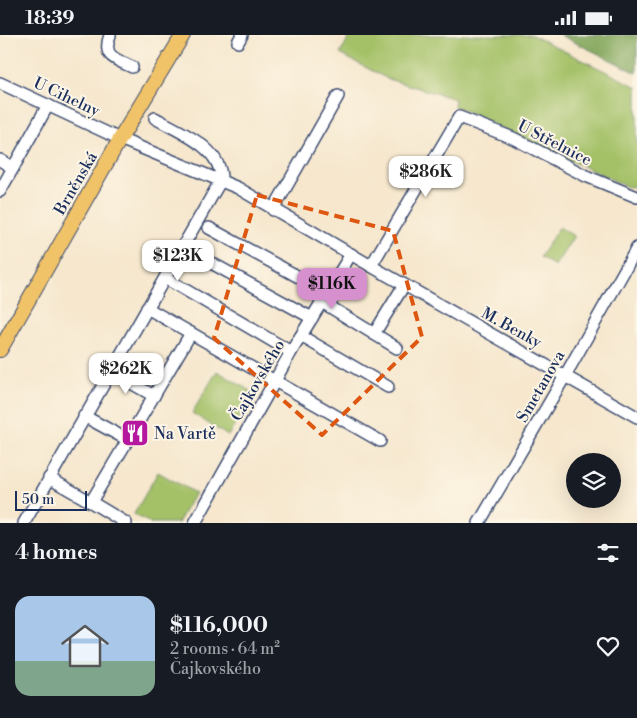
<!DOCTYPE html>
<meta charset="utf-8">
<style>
body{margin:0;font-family:"Libre Bodoni",serif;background:#20242c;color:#f1f3f6;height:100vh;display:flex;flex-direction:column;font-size:19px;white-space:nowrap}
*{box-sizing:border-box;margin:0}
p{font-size:16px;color:#9ea1a6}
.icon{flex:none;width:28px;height:28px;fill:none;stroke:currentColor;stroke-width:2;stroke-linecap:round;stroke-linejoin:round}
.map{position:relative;height:488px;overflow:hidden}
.side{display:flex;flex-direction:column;background:#171b24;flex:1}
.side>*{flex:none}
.tools{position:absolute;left:566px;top:418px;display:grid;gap:10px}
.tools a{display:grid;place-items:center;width:55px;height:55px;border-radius:50%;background:#171b24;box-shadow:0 5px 20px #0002;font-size:25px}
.scale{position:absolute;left:15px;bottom:12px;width:72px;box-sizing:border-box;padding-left:5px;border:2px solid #1b2f5e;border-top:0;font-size:14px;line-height:18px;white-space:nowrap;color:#1b2f5e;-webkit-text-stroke:4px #fcf5e5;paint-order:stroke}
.price{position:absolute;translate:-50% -42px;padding:0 11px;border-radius:10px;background:#fff;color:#222;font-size:16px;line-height:32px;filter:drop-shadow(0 1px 2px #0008)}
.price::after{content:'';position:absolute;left:50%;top:30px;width:15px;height:11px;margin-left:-8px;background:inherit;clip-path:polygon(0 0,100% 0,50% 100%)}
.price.current{background:#d690ce;color:#111}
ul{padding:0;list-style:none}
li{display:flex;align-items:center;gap:15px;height:125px;padding:0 15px}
li span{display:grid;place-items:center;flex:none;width:140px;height:100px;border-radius:15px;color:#555}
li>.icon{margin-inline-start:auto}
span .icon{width:60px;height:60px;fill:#fffc;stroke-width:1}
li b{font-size:21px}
h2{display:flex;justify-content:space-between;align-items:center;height:60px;padding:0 15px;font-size:21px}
.status{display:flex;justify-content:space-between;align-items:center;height:35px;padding:0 25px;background:#171b24;direction:ltr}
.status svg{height:14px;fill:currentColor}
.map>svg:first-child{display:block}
.green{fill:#a4c168;stroke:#607863}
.forest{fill:#83a75c;stroke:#4f6b5d}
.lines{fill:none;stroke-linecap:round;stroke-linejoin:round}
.minor-casing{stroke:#3c4b6f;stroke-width:14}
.major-casing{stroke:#3c4b6f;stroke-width:16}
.minor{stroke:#fff;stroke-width:11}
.major{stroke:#f1c369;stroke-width:14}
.marked{fill:none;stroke:#de5710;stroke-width:4;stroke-dasharray:10 6;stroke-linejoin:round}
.labels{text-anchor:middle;stroke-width:4;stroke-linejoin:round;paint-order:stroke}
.street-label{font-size:16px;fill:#1b2f5e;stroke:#fcf5e5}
.poi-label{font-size:16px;fill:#1b2f5e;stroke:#fcf5e5;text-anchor:start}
</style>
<div class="status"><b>18:39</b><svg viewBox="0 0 49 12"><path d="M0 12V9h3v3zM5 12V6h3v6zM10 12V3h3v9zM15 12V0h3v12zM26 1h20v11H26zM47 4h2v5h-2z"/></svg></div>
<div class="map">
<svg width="637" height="488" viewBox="0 0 637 488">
<rect width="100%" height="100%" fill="#fcf5e5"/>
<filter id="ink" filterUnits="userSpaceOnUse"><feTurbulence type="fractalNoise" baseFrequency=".02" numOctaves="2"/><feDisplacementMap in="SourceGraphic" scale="10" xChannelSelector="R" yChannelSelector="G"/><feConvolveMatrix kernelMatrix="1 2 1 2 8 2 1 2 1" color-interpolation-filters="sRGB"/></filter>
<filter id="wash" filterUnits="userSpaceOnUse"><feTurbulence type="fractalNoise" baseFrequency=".0096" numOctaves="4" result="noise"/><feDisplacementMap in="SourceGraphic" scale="20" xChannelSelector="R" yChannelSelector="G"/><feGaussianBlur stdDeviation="1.12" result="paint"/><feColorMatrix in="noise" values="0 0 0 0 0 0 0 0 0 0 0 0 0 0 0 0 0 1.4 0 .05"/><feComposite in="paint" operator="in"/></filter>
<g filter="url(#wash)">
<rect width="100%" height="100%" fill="#f6e7cd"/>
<!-- green -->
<g class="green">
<path d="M 350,0 L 532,0 L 637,52 L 637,151 L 628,152 L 454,71 L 455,64 L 388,44 L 340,19 Z"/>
<path d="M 559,192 L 574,201 L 555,231 L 540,222 Z"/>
<path d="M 217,336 L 254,358 L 228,401 L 192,378 Z"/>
<path d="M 158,437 L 195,458 L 178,488 L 150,488 L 134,479 Z"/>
</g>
<!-- forest -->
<path class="forest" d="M 560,0 L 637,0 L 637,38 Z"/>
</g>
<g filter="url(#ink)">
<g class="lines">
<!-- minor casing -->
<g class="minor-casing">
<g id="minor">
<path d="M 110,0 C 102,22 115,24 132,32"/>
<path d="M 238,7 L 242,0"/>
<path d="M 0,48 L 120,104 L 238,153 L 371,231 L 637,382"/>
<path d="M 0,125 L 13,133 L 48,70"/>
<path d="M 0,156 L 13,133"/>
<path d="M 273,175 L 338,61"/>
<path d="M 209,193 L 328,258"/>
<path d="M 195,219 L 312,283"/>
<path d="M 371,231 L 459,82 L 513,103 L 586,141 L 637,162"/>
<path d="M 165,243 L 291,317"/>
<path d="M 322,267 L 397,313"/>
<path d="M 147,273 L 380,406"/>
<path d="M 374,299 L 404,250"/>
<path d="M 301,301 L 388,352"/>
<path d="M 110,336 L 154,361"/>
<path d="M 84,381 L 128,405"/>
<path d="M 49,443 L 91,467"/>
<path d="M 24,488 L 221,145 C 222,112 179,97 155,83"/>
<path d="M 126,488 L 91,467 L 191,298"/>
<path d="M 195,488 L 291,317 L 351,219"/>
<path d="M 479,488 L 565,341 L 637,213"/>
</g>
</g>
<!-- major casing -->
<g class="major-casing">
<path id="major" d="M 0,315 L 120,104 L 183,0"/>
</g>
<!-- minor -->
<use href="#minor" class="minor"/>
<!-- major -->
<use href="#major" class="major"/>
</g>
</g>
<!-- marked area -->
<path class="marked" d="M 257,160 L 393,196 L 422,302 L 322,400 L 214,303 Z"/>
<!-- icons -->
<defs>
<g id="restaurant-square" transform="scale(1.4375)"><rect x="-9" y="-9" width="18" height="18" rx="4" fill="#b5179e" stroke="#fcf5e5"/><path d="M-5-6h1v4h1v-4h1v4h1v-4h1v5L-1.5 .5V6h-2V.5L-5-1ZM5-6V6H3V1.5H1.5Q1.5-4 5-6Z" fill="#fff"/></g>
</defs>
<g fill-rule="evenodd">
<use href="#restaurant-square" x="135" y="398"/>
</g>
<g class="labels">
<!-- street labels -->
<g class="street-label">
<text transform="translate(67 61) rotate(25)" y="6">U Cihelny</text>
<text transform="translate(555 107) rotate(27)" y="6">U Střelnice</text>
<text transform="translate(75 148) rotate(-60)" y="6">Brněnská</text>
<text transform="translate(512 292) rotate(29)" y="6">M. Benky</text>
<text transform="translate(257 345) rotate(-60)" y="6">Čajkovského</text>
<text transform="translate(540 351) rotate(-60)" y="6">Smetanova</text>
</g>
<!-- poi labels -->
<g class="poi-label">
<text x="154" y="404">Na Vartě</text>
</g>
</g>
</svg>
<div class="tools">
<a><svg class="icon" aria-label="layers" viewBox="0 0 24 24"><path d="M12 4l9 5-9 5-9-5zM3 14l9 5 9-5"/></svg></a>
</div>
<div class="scale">50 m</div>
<b class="price" style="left:426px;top:163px">$286K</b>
<b class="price" style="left:178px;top:247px">$123K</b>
<b class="price current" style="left:332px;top:275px">$116K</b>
<b class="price" style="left:126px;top:360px">$262K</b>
</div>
<section class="side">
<h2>4 homes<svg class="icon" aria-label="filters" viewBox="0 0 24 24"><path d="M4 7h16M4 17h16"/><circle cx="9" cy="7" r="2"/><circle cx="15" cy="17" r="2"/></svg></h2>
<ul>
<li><span style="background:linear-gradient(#a9c7e8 65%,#7fa58c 0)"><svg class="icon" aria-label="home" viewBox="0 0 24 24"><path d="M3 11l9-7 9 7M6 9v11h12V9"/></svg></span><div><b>$116,000</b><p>2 rooms · 64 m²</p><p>Čajkovského</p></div><svg class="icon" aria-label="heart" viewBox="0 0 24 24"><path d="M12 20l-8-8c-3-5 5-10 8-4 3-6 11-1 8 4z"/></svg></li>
</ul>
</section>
